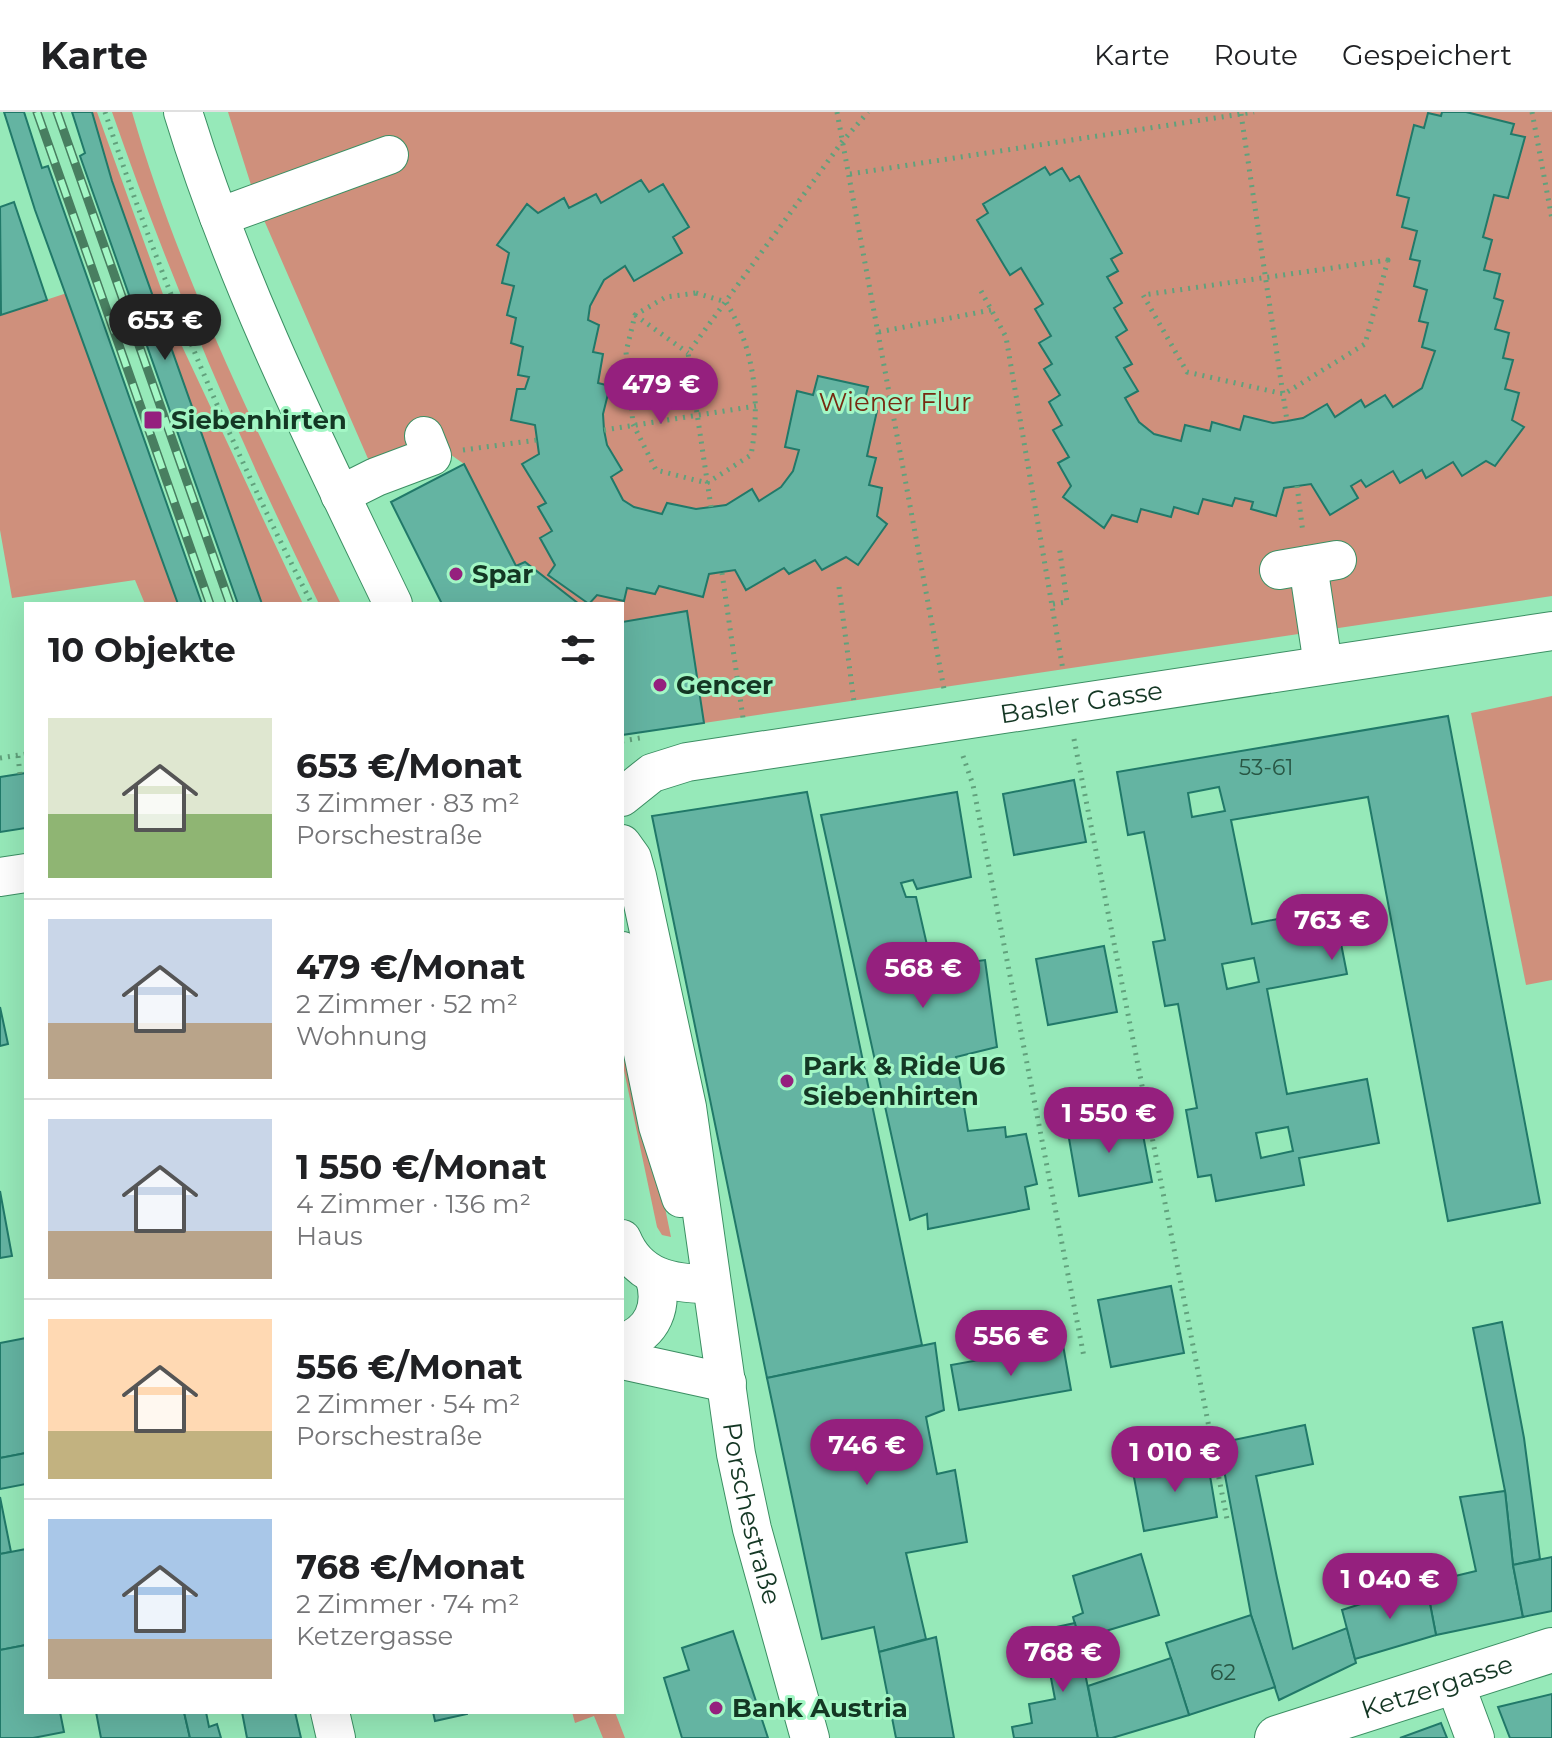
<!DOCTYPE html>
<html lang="de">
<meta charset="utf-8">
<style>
body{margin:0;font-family:Montserrat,sans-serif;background:#f6f6f6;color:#202124;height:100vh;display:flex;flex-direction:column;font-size:30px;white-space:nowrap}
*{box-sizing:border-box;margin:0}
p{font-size:26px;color:#757577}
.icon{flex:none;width:44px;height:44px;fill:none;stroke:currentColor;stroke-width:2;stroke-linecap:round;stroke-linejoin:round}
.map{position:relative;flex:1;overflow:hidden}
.panel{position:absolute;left:24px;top:490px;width:600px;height:1112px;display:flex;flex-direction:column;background:#fff;border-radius:0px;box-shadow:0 8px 32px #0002}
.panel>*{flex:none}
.price{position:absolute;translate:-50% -68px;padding:0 18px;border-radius:28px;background:#95207e;color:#fff;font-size:26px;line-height:52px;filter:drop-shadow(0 2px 4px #0008)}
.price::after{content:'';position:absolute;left:50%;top:48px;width:24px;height:18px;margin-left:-12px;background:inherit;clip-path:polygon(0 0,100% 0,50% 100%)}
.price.current{background:#222;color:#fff}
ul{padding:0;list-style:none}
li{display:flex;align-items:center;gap:24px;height:200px;padding:0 24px}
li+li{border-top:2px solid #e0e0e0}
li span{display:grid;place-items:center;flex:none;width:224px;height:160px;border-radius:0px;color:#555}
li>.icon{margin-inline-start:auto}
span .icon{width:96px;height:96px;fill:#fffc;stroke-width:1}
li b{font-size:34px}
h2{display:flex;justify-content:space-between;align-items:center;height:96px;padding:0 24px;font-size:34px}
header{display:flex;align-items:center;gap:48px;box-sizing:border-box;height:112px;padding:0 40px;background:#fff;border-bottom:2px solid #e0e0e0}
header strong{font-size:38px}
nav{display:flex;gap:44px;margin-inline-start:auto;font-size:28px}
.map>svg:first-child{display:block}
.green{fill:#cf907c}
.building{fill:#64b4a2;stroke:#217969;stroke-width:2;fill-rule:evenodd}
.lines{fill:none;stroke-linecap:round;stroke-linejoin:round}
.minor-casing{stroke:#3b8f63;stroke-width:40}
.major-casing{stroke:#3b8f63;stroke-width:46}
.path{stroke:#61a17c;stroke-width:5;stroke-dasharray:2 6;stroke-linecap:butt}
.minor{stroke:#fff;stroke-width:38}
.major{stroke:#fff;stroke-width:44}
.rail-casing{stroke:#487e60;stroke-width:9}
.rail{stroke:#a3f7c5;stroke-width:6;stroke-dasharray:18;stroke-linecap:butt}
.poi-dot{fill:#95207e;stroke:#a3f7c5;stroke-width:3}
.labels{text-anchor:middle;stroke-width:6;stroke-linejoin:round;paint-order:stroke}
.number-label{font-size:22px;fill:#285644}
.park-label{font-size:26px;fill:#772a11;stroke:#a3f7c5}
.poi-label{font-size:26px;font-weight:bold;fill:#143724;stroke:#a3f7c5;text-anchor:start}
.street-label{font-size:26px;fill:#143724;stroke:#a3f7c5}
</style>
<header>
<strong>Karte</strong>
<nav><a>Karte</a><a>Route</a><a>Gespeichert</a></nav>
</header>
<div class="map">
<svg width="1552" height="1626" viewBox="0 0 1552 1626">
<rect width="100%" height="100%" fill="#96e9b9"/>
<!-- green -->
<g class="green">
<path d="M 92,0 L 97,0 L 181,232 L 303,492 L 262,492 L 112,69 Z"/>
<path d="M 112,0 L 132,0 C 182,172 263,332 341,492 L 319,492 C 240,331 171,169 112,0 Z"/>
<path d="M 228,0 L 1552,0 L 1552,484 L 704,611 L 687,499 L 622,510 L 622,492 L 579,492 L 525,450 L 516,454 L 464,352 L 447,340 L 376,365 L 257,92 Z"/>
<path d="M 67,181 L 178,492 L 145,492 L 135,468 L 12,486 L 0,418 L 0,203 Z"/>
<path d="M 1552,584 L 1552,868 L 1526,873 L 1471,601 Z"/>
<path d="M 622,887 L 671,1125 L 662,1123 L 657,1115 L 622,949 Z"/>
<path d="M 572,1600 L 615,1600 L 625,1626 L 603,1626 L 594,1604 L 575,1611 Z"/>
</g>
<!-- building -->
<g class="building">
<path d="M 4,0 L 24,0 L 42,56 L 48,54 L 202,492 L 178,492 L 35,98 Z"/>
<path d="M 72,0 L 92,0 L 112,69 L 262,492 L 238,492 L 80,44 L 85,41 Z"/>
<path d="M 1442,0 L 1466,0 L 1514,12 L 1511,22 L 1525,25 L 1508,86 L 1494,83 L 1483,125 L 1492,128 L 1484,158 L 1500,162 L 1494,186 L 1503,189 L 1495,217 L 1509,221 L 1503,246 L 1513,248 L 1505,277 L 1519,281 L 1512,308 L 1524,315 L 1495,354 L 1486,349 L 1462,364 L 1453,350 L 1426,366 L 1422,358 L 1400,371 L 1393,359 L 1366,375 L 1361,368 L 1351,374 L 1358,386 L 1330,403 L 1311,372 L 1284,376 L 1276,404 L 1251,397 L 1253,390 L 1235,386 L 1232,394 L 1203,387 L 1198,402 L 1174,395 L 1171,405 L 1141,397 L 1137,410 L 1112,403 L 1104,416 L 1063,385 L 1071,374 L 1058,351 L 1069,345 L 1053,318 L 1062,313 L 1049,290 L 1060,283 L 1044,257 L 1052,252 L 1039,231 L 1051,224 L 1035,197 L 1043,192 L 1021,156 L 1010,163 L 1005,155 L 977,108 L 988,101 L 983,92 L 1045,55 L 1050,63 L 1062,56 L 1070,69 L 1079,64 L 1122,141 L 1111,147 L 1118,159 L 1107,165 L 1122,191 L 1114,196 L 1127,218 L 1116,225 L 1132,252 L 1124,256 L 1138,279 L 1125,286 L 1139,310 L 1154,322 L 1181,329 L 1185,313 L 1210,319 L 1212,310 L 1240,318 L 1244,304 L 1273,311 L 1287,309 L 1303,306 L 1327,292 L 1335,305 L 1361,288 L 1365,295 L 1385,283 L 1393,295 L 1422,276 L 1435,239 L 1422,235 L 1428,211 L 1419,209 L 1427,178 L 1414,174 L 1420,149 L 1410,147 L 1417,119 L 1402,115 L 1409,86 L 1397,83 L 1414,13 L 1424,16 L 1428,1 L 1441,4 Z"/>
<path d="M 641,68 L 649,80 L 663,72 L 689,115 L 673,125 L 682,141 L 634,169 L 625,154 L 604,168 L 590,194 L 588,208 L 599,213 L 593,240 L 603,242 L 598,271 L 610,274 L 603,302 L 604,318 L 607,333 L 622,358 L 611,365 L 623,388 L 634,395 L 662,402 L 667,391 L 696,397 L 726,393 L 752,377 L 759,389 L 781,375 L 793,359 L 799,338 L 785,335 L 797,279 L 813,283 L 818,264 L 868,275 L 863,294 L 877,299 L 867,344 L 876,346 L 869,373 L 882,376 L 877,404 L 887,412 L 858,453 L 846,445 L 822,458 L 815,448 L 789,462 L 784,456 L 746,478 L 735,458 L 709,462 L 703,485 L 659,474 L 655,482 L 627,476 L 624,489 L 597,483 L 589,492 L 548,463 L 555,453 L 540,426 L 552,419 L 538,395 L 546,391 L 522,352 L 539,342 L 535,313 L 511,308 L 517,277 L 525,277 L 529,265 L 518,263 L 523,235 L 511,231 L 516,206 L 507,203 L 514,174 L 502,171 L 509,141 L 497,133 L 527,92 L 538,101 L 564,86 L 569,96 L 596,82 L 601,91 Z"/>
<path d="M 14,90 L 47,188 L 1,203 L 0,95 Z"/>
<path d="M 464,352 L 516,454 L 525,450 L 579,492 L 442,492 L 391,390 Z"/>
<path d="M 687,499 L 704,611 L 622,623 L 622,510 Z"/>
<path d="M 1448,604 L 1540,1091 L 1448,1109 L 1368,685 L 1231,708 L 1252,812 L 1334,796 L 1347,862 L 1267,877 L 1287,982 L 1367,967 L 1379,1031 L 1299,1046 L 1304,1073 L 1216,1089 L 1211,1063 L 1198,1065 L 1186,998 L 1197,996 L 1178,892 L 1165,894 L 1153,830 L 1165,828 L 1144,720 L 1128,723 L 1117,660 ZM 1219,675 L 1225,699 L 1192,705 L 1188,681 ZM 1254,846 L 1259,870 L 1227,877 L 1222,852 ZM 1288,1015 L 1293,1039 L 1261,1046 L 1256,1021 Z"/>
<path d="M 26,661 L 26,716 L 0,720 L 0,665 Z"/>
<path d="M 1074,668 L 1086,730 L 1014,743 L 1003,682 Z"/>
<path d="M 807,680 L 922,1233 L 767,1266 L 652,704 Z"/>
<path d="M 957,680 L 971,765 L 917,777 L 913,768 L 901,771 L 906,785 L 916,785 L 932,855 L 985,848 L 997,935 L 956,945 L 968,1019 L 1005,1015 L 1006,1025 L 1026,1022 L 1037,1072 L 1025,1075 L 1029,1097 L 928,1117 L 927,1102 L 910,1108 L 821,703 Z"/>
<path d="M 1104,834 L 1117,900 L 1048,913 L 1036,847 Z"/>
<path d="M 0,895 L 8,932 L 0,934 Z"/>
<path d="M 1139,1002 L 1152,1070 L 1079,1084 L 1067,1015 Z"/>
<path d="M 0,1079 L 12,1144 L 0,1146 Z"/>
<path d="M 1171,1174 L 1184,1241 L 1111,1255 L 1098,1188 Z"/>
<path d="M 1502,1210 L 1524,1326 L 1540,1447 L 1513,1453 L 1505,1379 L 1473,1216 Z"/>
<path d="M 26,1226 L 26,1341 L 0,1346 L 0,1231 Z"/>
<path d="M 935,1231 L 944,1298 L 926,1305 L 937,1362 L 955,1358 L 967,1430 L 906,1441 L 926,1527 L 879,1540 L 874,1515 L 822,1527 L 767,1266 ZM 876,1326 L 883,1358 L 875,1358 L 866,1349 L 863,1340 L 867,1331 Z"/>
<path d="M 1063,1233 L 1071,1278 L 959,1298 L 951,1253 Z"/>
<path d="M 1305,1313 L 1313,1352 L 1256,1364 L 1277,1466 L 1293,1537 L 1347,1516 L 1356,1551 L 1279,1588 L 1251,1503 L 1219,1331 Z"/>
<path d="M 26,1341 L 26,1372 L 0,1377 L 0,1346 Z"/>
<path d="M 1207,1346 L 1217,1405 L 1144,1419 L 1133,1360 Z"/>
<path d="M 1505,1379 L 1513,1453 L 1523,1505 L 1436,1523 L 1426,1471 L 1476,1459 L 1460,1385 Z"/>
<path d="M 0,1385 L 11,1440 L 0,1442 Z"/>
<path d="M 26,1437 L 26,1533 L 0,1538 L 0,1442 Z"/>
<path d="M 1141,1442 L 1159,1503 L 1079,1527 L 1073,1505 L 1083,1501 L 1073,1464 Z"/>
<path d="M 1552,1445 L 1552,1499 L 1523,1505 L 1513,1453 Z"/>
<path d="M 1426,1471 L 1436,1523 L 1355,1547 L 1342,1498 Z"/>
<path d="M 1251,1503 L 1275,1575 L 1189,1603 L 1166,1531 Z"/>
<path d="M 1075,1511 L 1098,1626 L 1014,1626 L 1012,1615 L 1032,1611 L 1029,1592 L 1055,1587 L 1047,1545 L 1052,1544 L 1047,1517 Z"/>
<path d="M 733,1519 L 768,1626 L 682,1626 L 664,1566 L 689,1558 L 682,1536 Z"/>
<path d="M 936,1525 L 954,1626 L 896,1626 L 879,1540 Z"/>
<path d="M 26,1533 L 26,1600 L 60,1600 L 64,1620 L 33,1626 L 0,1626 L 0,1538 Z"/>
<path d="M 1171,1546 L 1189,1603 L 1112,1626 L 1098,1626 L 1088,1574 Z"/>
<path d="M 1552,1582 L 1552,1626 L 1510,1626 L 1498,1595 Z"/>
<path d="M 96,1600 L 184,1600 L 190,1626 L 101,1626 Z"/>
<path d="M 184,1600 L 206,1600 L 209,1615 L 217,1612 L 221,1626 L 190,1626 Z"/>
<path d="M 242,1600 L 295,1600 L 301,1626 L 247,1626 Z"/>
<path d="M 433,1600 L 467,1600 L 467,1602 L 435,1609 Z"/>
<path d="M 1441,1611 L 1447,1626 L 1400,1626 Z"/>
</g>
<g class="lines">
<!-- minor casing -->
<g class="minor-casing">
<g id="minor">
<path d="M 183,0 C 235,170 316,332 393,492"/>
<path d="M 219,105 L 389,43"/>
<path d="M 340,383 L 376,365 L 432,344 L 424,324"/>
<path d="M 1308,453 L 1323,553"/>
<path d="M 1279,458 L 1337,448"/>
<path id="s1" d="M 622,685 L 652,661 L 687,650 L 1552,519"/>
<path id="s2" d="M 622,732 L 632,746 L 637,764 L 687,995 L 736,1342 L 752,1417 L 810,1626"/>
<path d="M 0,765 L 26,761"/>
<path d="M 622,839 L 658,1014 L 681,1086"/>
<path d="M 622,1127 C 638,1166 672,1172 709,1172"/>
<path d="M 622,1231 C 653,1221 664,1194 654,1164"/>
<path d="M 622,1248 L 727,1271"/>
<path d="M 1453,1567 L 1475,1626"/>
<path d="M 330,1600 L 336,1626"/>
</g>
</g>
<!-- major casing -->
<g class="major-casing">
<g id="major">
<path id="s3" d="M 1277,1626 L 1552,1538"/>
</g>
</g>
<!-- path -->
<g class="path">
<path d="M 105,0 C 161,170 230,333 312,492"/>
<path d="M 837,0 L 944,577"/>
<path d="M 1532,0 L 1552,107"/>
<path d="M 1241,2 L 1287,309"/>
<path d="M 850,62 L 1254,0"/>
<path d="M 1388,148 L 1365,232 L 1284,282 L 1187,260 L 1143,183 Z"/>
<path d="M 981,179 L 1006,225 L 1063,558"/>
<path d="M 696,181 L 726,190 C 754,236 761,289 751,343 L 707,371 L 656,358 L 633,312 L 626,240 L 635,203 L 666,185 Z"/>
<path d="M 635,203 L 688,241"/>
<path d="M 879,220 L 991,198"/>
<path d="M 604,318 L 756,294"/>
<path d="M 463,338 L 537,328"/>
<path d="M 1297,374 L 1303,421"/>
<path d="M 711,395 L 688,241 L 842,30 L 868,0"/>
<path d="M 722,461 L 743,606"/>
<path d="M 839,475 L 854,590"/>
<path d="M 1053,492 L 1067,490 L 1059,433"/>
<path d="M 1074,627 L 1227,1407"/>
<path d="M 622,629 L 640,626"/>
<path d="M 18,644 L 20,662"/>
<path d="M 963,644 L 973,673 L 1084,1245"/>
<path d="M 0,646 L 26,642"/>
</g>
<!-- minor -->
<use href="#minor" class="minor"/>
<!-- major -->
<use href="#major" class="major"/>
<!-- rail casing -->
<g class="rail-casing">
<g id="rail">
<path d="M 37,0 L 210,492"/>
<path d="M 57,0 L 230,492"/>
</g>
</g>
<!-- rail -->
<use href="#rail" class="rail"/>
</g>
<!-- markers -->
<g class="poi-dot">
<rect x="143" y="298" width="20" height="20" rx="4"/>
<circle cx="456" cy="462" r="8"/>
<circle cx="660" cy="573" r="8"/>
<circle cx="787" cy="969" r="8"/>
<circle cx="716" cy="1596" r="8"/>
</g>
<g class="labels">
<!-- number labels -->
<g class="number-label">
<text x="1266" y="663">53-61</text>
<text x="1223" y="1568">62</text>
</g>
<!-- park labels -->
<g class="park-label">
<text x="895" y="299">Wiener Flur</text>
</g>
<!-- poi labels -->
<g class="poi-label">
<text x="171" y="317">Siebenhirten</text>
<text x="472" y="471">Spar</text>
<text x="676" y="582">Gencer</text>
<text x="803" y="963">Park &amp; Ride U6<tspan x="803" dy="30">Siebenhirten</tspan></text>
<text x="732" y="1605">Bank Austria</text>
</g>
<!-- street labels -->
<g class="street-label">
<text dy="9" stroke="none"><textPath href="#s1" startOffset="474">Basler Gasse</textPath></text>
<text dy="9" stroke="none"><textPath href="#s2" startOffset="684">Porschestraße</textPath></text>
<text dy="9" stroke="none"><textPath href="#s3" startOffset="168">Ketzergasse</textPath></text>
</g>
</g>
</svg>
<b class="price current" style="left:165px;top:250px">653 €</b>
<b class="price" style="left:661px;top:314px">479 €</b>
<b class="price" style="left:1332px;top:850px">763 €</b>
<b class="price" style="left:923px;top:898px">568 €</b>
<b class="price" style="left:1109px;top:1043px">1 550 €</b>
<b class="price" style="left:1011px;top:1266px">556 €</b>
<b class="price" style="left:867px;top:1375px">746 €</b>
<b class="price" style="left:1175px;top:1382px">1 010 €</b>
<b class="price" style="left:1390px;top:1509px">1 040 €</b>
<b class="price" style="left:1063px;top:1582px">768 €</b>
<section class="panel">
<h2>10 Objekte<svg class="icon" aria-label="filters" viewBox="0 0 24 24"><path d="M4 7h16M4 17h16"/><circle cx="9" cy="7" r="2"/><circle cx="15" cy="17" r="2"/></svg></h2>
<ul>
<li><span style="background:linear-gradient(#dfe7d0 60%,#8fb573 0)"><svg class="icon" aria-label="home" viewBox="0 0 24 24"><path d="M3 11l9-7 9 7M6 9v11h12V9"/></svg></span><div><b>653 €/Monat</b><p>3 Zimmer · 83 m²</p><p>Porschestraße</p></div></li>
<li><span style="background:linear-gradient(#c9d6e8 65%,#b9a48a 0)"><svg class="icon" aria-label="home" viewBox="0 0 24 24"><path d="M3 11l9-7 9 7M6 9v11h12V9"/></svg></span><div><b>479 €/Monat</b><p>2 Zimmer · 52 m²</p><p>Wohnung</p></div></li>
<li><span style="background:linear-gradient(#c9d6e8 70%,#b9a48a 0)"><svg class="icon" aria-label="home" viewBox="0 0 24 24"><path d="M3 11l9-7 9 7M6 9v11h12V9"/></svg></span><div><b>1 550 €/Monat</b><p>4 Zimmer · 136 m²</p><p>Haus</p></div></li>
<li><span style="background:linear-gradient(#ffd9b3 70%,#c2b280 0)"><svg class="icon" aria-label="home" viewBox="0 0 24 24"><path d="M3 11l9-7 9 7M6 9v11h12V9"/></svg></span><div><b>556 €/Monat</b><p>2 Zimmer · 54 m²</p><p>Porschestraße</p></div></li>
<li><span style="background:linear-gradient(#a9c7e8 75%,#b9a48a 0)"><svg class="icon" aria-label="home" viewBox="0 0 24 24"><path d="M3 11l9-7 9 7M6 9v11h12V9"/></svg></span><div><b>768 €/Monat</b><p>2 Zimmer · 74 m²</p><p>Ketzergasse</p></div></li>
</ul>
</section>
</div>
